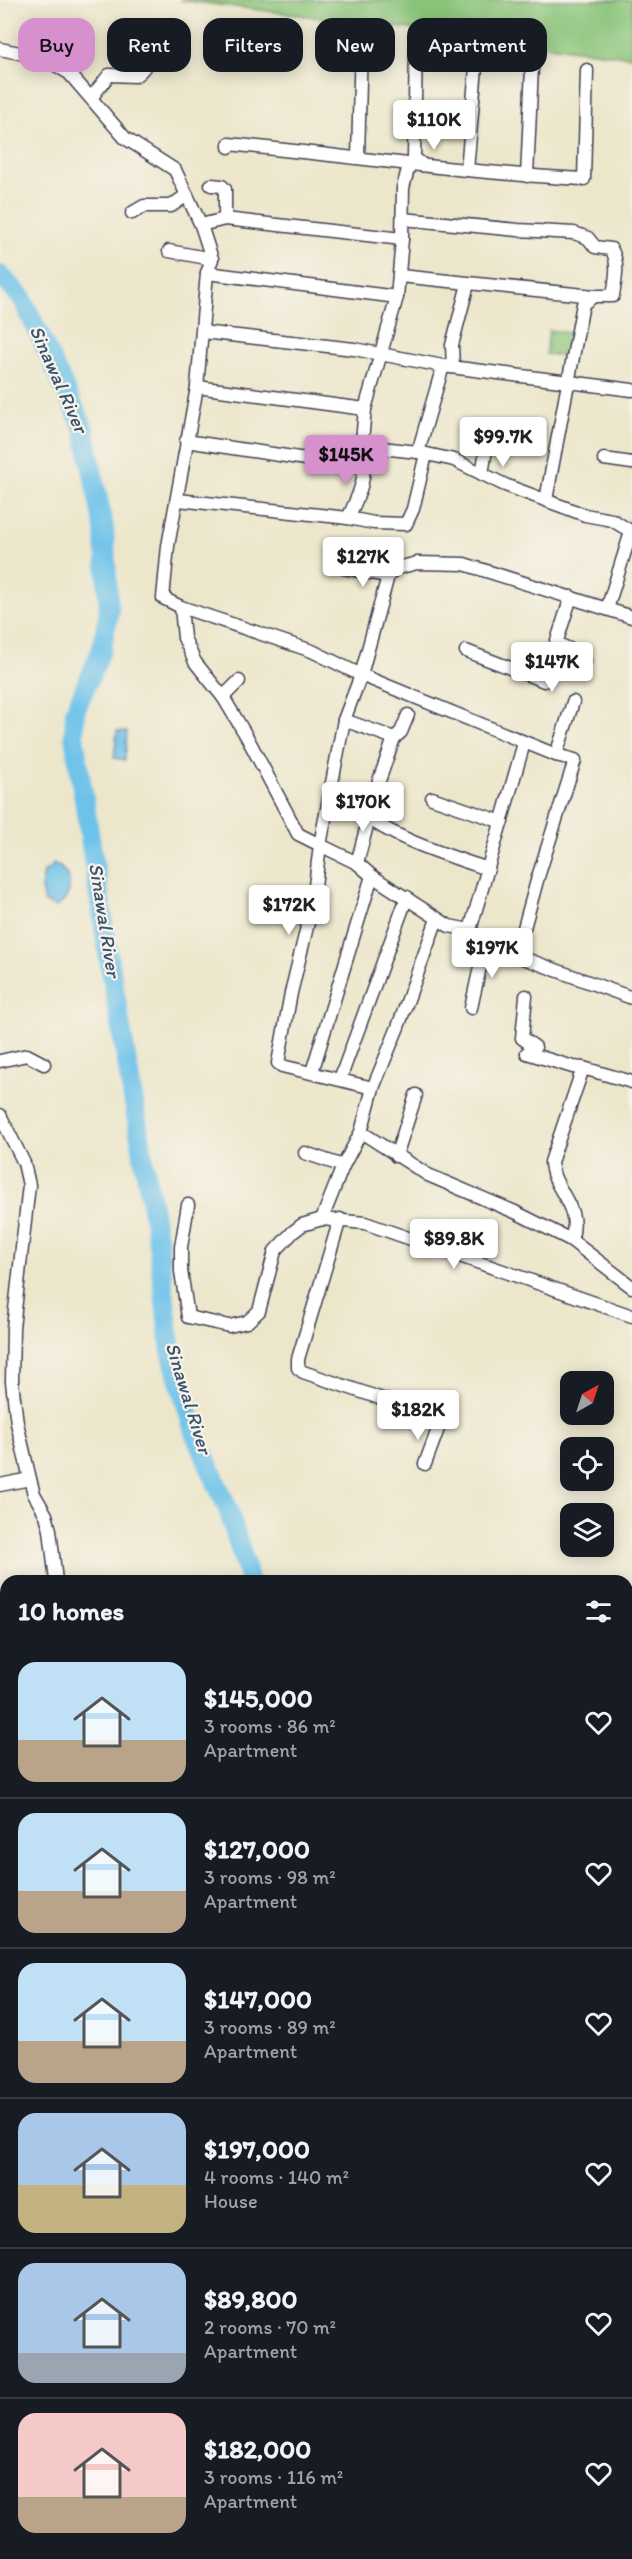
<!DOCTYPE html>
<meta charset="utf-8">
<style>
body{margin:0;font-family:Itim,sans-serif;background:#242831;color:#f1f3f6;height:100vh;display:flex;flex-direction:column;font-size:22px;white-space:nowrap}
*{box-sizing:border-box;margin:0}
p{font-size:20px;color:#9ea1a6}
.icon{flex:none;width:33px;height:33px;fill:none;stroke:currentColor;stroke-width:2;stroke-linecap:round;stroke-linejoin:round}
.map{position:relative;flex:1;overflow:hidden}
.details{position:absolute;left:0px;top:1575px;width:633px;height:984px;display:flex;flex-direction:column;background:#171b24;border-radius:18px 18px 0 0;box-shadow:0 3px 15px #0003}
.details>*{flex:none}
.top-card{position:absolute;left:18px;top:18px;width:597px;height:54px;display:flex;gap:12px}
.needle{width:39px;rotate:39deg}
.controls{position:absolute;left:560px;top:1371px;display:grid;gap:12px}
.controls a{display:grid;place-items:center;width:54px;height:54px;border-radius:12px;background:#171b24;box-shadow:0 3px 15px #0003;font-size:30px}
.price{position:absolute;translate:-50% -51px;padding:0 14px;border-radius:6px;background:#fff;color:#222;font-size:20px;line-height:39px;filter:drop-shadow(0 2px 3px #0008)}
.price::after{content:'';position:absolute;left:50%;top:36px;width:18px;height:14px;margin-left:-9px;background:inherit;clip-path:polygon(0 0,100% 0,50% 100%)}
.price.current{background:#d690ce;color:#111}
ul{padding:0;list-style:none}
li{display:flex;align-items:center;gap:18px;height:150px;padding:0 18px}
li+li{border-top:2px solid #363941}
li span{display:grid;place-items:center;flex:none;width:168px;height:120px;border-radius:18px;color:#555}
li>.icon{margin-inline-start:auto}
span .icon{width:72px;height:72px;fill:#fffc;stroke-width:1}
li b{font-size:26px}
h2{display:flex;justify-content:space-between;align-items:center;height:72px;padding:0 18px;font-size:26px}
.chip{padding:0 21px;border-radius:18px;background:#171b24;box-shadow:0 3px 15px #0003;font-size:21px;line-height:54px}
.chip.current{background:#d690ce;color:#111}
.map>svg:first-child{display:block}
.green{fill:#8ac479;stroke:#56735a;stroke-width:1.5}
.water{fill:#6dc2ea;stroke:#487292;stroke-width:1.5}
.lines{fill:none;stroke-linecap:round;stroke-linejoin:round}
.river{stroke:#6dc2ea;stroke-width:20}
.street-casing{stroke:#403f51;stroke-width:15}
.primary-casing{stroke:#403f51;stroke-width:22}
.street{stroke:#fff;stroke-width:12}
.primary{stroke:#f6c06b;stroke-width:20}
.labels{text-anchor:middle;stroke-width:4.5;stroke-linejoin:round;paint-order:stroke}
.water-label{font-size:20px;font-style:italic;fill:#385270;stroke:#f7f3e8}
</style>
<div class="map">
<svg width="632" height="2559" viewBox="0 0 632 2559">
<rect width="100%" height="100%" fill="#f7f3e8"/>
<filter id="ink" filterUnits="userSpaceOnUse"><feTurbulence type="fractalNoise" baseFrequency=".0167" numOctaves="2"/><feDisplacementMap in="SourceGraphic" scale="12" xChannelSelector="R" yChannelSelector="G"/><feConvolveMatrix kernelMatrix="1 2 1 2 8 2 1 2 1" color-interpolation-filters="sRGB"/></filter>
<filter id="wash" filterUnits="userSpaceOnUse"><feTurbulence type="fractalNoise" baseFrequency=".008" numOctaves="4" result="noise"/><feDisplacementMap in="SourceGraphic" scale="24" xChannelSelector="R" yChannelSelector="G"/><feGaussianBlur stdDeviation="1.35" result="paint"/><feColorMatrix in="noise" values="0 0 0 0 0 0 0 0 0 0 0 0 0 0 0 0 0 1.4 0 .05"/><feComposite in="paint" operator="in"/></filter>
<g filter="url(#wash)">
<rect width="100%" height="100%" fill="#ece6cb"/>
<!-- green -->
<g class="green">
<path d="M 179,0 L 632,0 L 632,57 Z"/>
<path d="M 549,330 L 572,333 L 569,357 L 546,354 Z"/>
</g>
<!-- water -->
<g class="water">
<path d="M 117,731 L 127,732 L 125,760 L 114,758 Z"/>
<path d="M 53,863 C 72,871 76,895 56,907 L 44,902 L 41,889 L 44,872 L 53,866 Z"/>
</g>
<g class="lines">
<!-- river -->
<g class="river">
<path d="M 0,275 L 22,298 L 84,429 L 104,528 L 109,611 L 101,651 L 75,711 L 74,736 L 110,965 L 158,1242 L 171,1352 L 194,1432 L 228,1509 L 250,1581"/>
<path d="M 303,2553 L 304,2559"/>
</g>
</g>
</g>
<g filter="url(#ink)">
<g class="lines">
<!-- street casing -->
<g class="street-casing">
<g id="street">
<path d="M 416,46 L 414,158 L 423,165"/>
<path d="M 0,49 L 44,58 L 69,73 L 125,138 L 175,170 L 201,225 L 212,259 L 207,273 L 397,297"/>
<path d="M 91,98 L 109,75 L 135,76 C 153,64 150,47 150,28"/>
<path d="M 229,147 L 229,144 C 347,156 465,173 584,179 L 587,70"/>
<path d="M 358,157 L 361,43"/>
<path d="M 467,170 L 477,56"/>
<path d="M 527,176 L 532,67"/>
<path d="M 211,185 L 222,186 L 225,189 L 225,219"/>
<path d="M 132,213 L 144,206 L 171,206 L 187,195"/>
<path d="M 403,219 L 518,230 L 574,233 L 588,238 L 595,247 L 611,249 C 620,263 615,280 613,296 L 594,296 L 583,304 L 546,500"/>
<path d="M 201,225 L 225,219 L 402,239"/>
<path d="M 169,251 L 212,259"/>
<path d="M 207,273 L 197,387 L 168,546 L 163,598 L 181,607 L 312,651 L 361,675 L 556,755 L 575,760 L 538,877 L 516,957"/>
<path d="M 400,276 L 594,296"/>
<path d="M 202,332 L 354,349 L 443,366 L 632,390"/>
<path d="M 453,367 L 452,345 L 468,284"/>
<path d="M 197,387 L 365,409"/>
<path d="M 186,441 L 319,461 L 347,461 L 353,459 L 361,452 L 365,409 L 397,297 L 402,239 L 403,188 L 409,165"/>
<path d="M 363,446 L 418,452 L 454,460 L 505,485 L 585,515 L 612,520 L 632,532"/>
<path d="M 418,452 L 443,366"/>
<path d="M 604,459 L 632,463"/>
<path d="M 482,474 L 489,432"/>
<path d="M 178,500 L 348,518 L 374,523 L 406,524 L 413,509 L 426,454"/>
<path d="M 348,518 C 358,497 369,475 361,452"/>
<path d="M 344,568 L 388,576"/>
<path d="M 181,607 L 184,638 L 195,662 L 223,697 L 247,737 L 298,834 L 320,845 L 313,902 L 291,993 L 278,1063 L 282,1066 L 373,1088"/>
<path d="M 607,609 L 631,532"/>
<path d="M 632,617 L 464,564 L 417,563 L 394,569 L 388,576 L 361,675 L 344,720 L 320,845 L 357,863 L 372,876 L 449,926 L 470,930 L 485,944 L 632,998"/>
<path d="M 556,643 L 576,652 L 585,661"/>
<path d="M 466,651 L 544,681 L 571,597"/>
<path d="M 223,697 L 239,681"/>
<path d="M 344,720 L 394,738 L 374,795 L 369,818 C 398,840 452,857 488,869"/>
<path d="M 394,738 L 401,732 L 408,715"/>
<path d="M 556,755 L 573,702"/>
<path d="M 432,798 L 502,822"/>
<path d="M 357,863 L 369,818"/>
<path d="M 470,930 L 524,743"/>
<path d="M 526,996 L 522,1038 L 535,1047 L 527,1053"/>
<path d="M 471,1008 L 485,944"/>
<path d="M 527,1053 L 573,1067 L 583,1068"/>
<path d="M 0,1061 L 27,1055 L 44,1064"/>
<path d="M 312,1072 L 372,876"/>
<path d="M 340,1079 L 407,897"/>
<path d="M 0,1115 L 24,1163 L 29,1185 L 13,1328 L 12,1382 L 17,1423 L 30,1479 L 34,1494 L 46,1515 L 50,1530 L 56,1581"/>
<path d="M 361,1132 L 428,1175 L 515,1212 L 571,1240 L 632,1287"/>
<path d="M 305,1153 L 343,1166"/>
<path d="M 396,1156 L 416,1095"/>
<path d="M 188,1205 L 181,1247 L 181,1271 L 188,1317 L 229,1326 L 247,1322 L 259,1311 L 275,1251 L 293,1232 L 302,1225 L 322,1219 L 365,1223 L 632,1316"/>
<path d="M 322,1219 L 343,1166 L 361,1132 L 373,1088 L 398,1027 L 437,919"/>
<path d="M 340,1219 L 298,1359 L 298,1368 L 303,1372 L 415,1410 L 427,1418 L 438,1429 L 425,1464"/>
<path d="M 571,1240 C 583,1206 552,1190 551,1162 L 583,1068 L 632,1082"/>
<path d="M 0,1485 L 30,1479"/>
<path d="M 0,1610 L 6,1639"/>
<path d="M 627,1732 L 632,1734"/>
<path d="M 0,1775 L 6,1773"/>
<path d="M 0,2226 L 6,2209"/>
<path d="M 0,2265 L 6,2266"/>
<path d="M 627,2309 L 632,2311"/>
<path d="M 0,2311 L 6,2313"/>
<path d="M 0,2349 L 6,2351"/>
<path d="M 627,2374 L 632,2357"/>
<path d="M 0,2387 L 6,2389"/>
<path d="M 0,2430 L 6,2432"/>
<path d="M 0,2479 L 6,2481"/>
<path d="M 0,2511 L 6,2513"/>
<path d="M 627,2517 L 632,2519"/>
<path d="M 178,2553 L 195,2559"/>
<path d="M 238,2559 L 238,2553"/>
<path d="M 415,2559 L 417,2553"/>
<path d="M 569,2559 L 571,2553"/>
</g>
</g>
<!-- primary casing -->
<g class="primary-casing">
<g id="primary">
<path d="M 627,1804 L 632,1789"/>
<path d="M 379,2559 L 381,2553"/>
</g>
</g>
<!-- street -->
<use href="#street" class="street"/>
<!-- primary -->
<use href="#primary" class="primary"/>
</g>
</g>
<g class="labels">
<!-- water labels -->
<g class="water-label">
<text transform="translate(59 379) rotate(66)" y="7">Sinawal River</text>
<text transform="translate(105 920) rotate(81)" y="7">Sinawal River</text>
<text transform="translate(189 1398) rotate(73)" y="7">Sinawal River</text>
</g>
</g>
</svg>
<div class="controls">
<a><svg class="needle" viewBox="-14 -14 28 28"><path d="M0-13l5 13h-10z" fill="#e53935"/><path d="M0 13l5-13h-10z" fill="#9ea1a6"/></svg></a>
<a><svg class="icon" aria-label="locate" viewBox="0 0 24 24"><circle cx="12" cy="12" r="6"/><path d="M12 2v4M12 18v4M2 12h4M18 12h4"/></svg></a>
<a><svg class="icon" aria-label="layers" viewBox="0 0 24 24"><path d="M12 4l9 5-9 5-9-5zM3 14l9 5 9-5"/></svg></a>
</div>
<b class="price" style="left:434px;top:151px">$110K</b>
<b class="price" style="left:503px;top:468px">$99.7K</b>
<b class="price current" style="left:346px;top:486px">$145K</b>
<b class="price" style="left:363px;top:588px">$127K</b>
<b class="price" style="left:552px;top:693px">$147K</b>
<b class="price" style="left:363px;top:833px">$170K</b>
<b class="price" style="left:289px;top:936px">$172K</b>
<b class="price" style="left:492px;top:979px">$197K</b>
<b class="price" style="left:454px;top:1270px">$89.8K</b>
<b class="price" style="left:418px;top:1441px">$182K</b>
<div class="top-card">
<a class="chip current">Buy</a>
<a class="chip">Rent</a>
<a class="chip">Filters</a>
<a class="chip">New</a>
<a class="chip">Apartment</a>
</div>
<section class="details">
<h2>10 homes<svg class="icon" aria-label="filters" viewBox="0 0 24 24"><path d="M4 7h16M4 17h16"/><circle cx="9" cy="7" r="2"/><circle cx="15" cy="17" r="2"/></svg></h2>
<ul>
<li><span style="background:linear-gradient(#bfe0f5 65%,#b9a48a 0)"><svg class="icon" aria-label="home" viewBox="0 0 24 24"><path d="M3 11l9-7 9 7M6 9v11h12V9"/></svg></span><div><b>$145,000</b><p>3 rooms · 86 m²</p><p>Apartment</p></div><svg class="icon" aria-label="heart" viewBox="0 0 24 24"><path d="M12 20l-8-8c-3-5 5-10 8-4 3-6 11-1 8 4z"/></svg></li>
<li><span style="background:linear-gradient(#bfe0f5 65%,#b9a48a 0)"><svg class="icon" aria-label="home" viewBox="0 0 24 24"><path d="M3 11l9-7 9 7M6 9v11h12V9"/></svg></span><div><b>$127,000</b><p>3 rooms · 98 m²</p><p>Apartment</p></div><svg class="icon" aria-label="heart" viewBox="0 0 24 24"><path d="M12 20l-8-8c-3-5 5-10 8-4 3-6 11-1 8 4z"/></svg></li>
<li><span style="background:linear-gradient(#bfe0f5 65%,#b9a48a 0)"><svg class="icon" aria-label="home" viewBox="0 0 24 24"><path d="M3 11l9-7 9 7M6 9v11h12V9"/></svg></span><div><b>$147,000</b><p>3 rooms · 89 m²</p><p>Apartment</p></div><svg class="icon" aria-label="heart" viewBox="0 0 24 24"><path d="M12 20l-8-8c-3-5 5-10 8-4 3-6 11-1 8 4z"/></svg></li>
<li><span style="background:linear-gradient(#a9c7e8 60%,#c2b280 0)"><svg class="icon" aria-label="home" viewBox="0 0 24 24"><path d="M3 11l9-7 9 7M6 9v11h12V9"/></svg></span><div><b>$197,000</b><p>4 rooms · 140 m²</p><p>House</p></div><svg class="icon" aria-label="heart" viewBox="0 0 24 24"><path d="M12 20l-8-8c-3-5 5-10 8-4 3-6 11-1 8 4z"/></svg></li>
<li><span style="background:linear-gradient(#a9c7e8 75%,#9aa5b1 0)"><svg class="icon" aria-label="home" viewBox="0 0 24 24"><path d="M3 11l9-7 9 7M6 9v11h12V9"/></svg></span><div><b>$89,800</b><p>2 rooms · 70 m²</p><p>Apartment</p></div><svg class="icon" aria-label="heart" viewBox="0 0 24 24"><path d="M12 20l-8-8c-3-5 5-10 8-4 3-6 11-1 8 4z"/></svg></li>
<li><span style="background:linear-gradient(#f6c9c9 70%,#b9a48a 0)"><svg class="icon" aria-label="home" viewBox="0 0 24 24"><path d="M3 11l9-7 9 7M6 9v11h12V9"/></svg></span><div><b>$182,000</b><p>3 rooms · 116 m²</p><p>Apartment</p></div><svg class="icon" aria-label="heart" viewBox="0 0 24 24"><path d="M12 20l-8-8c-3-5 5-10 8-4 3-6 11-1 8 4z"/></svg></li>
</ul>
</section>
</div>
